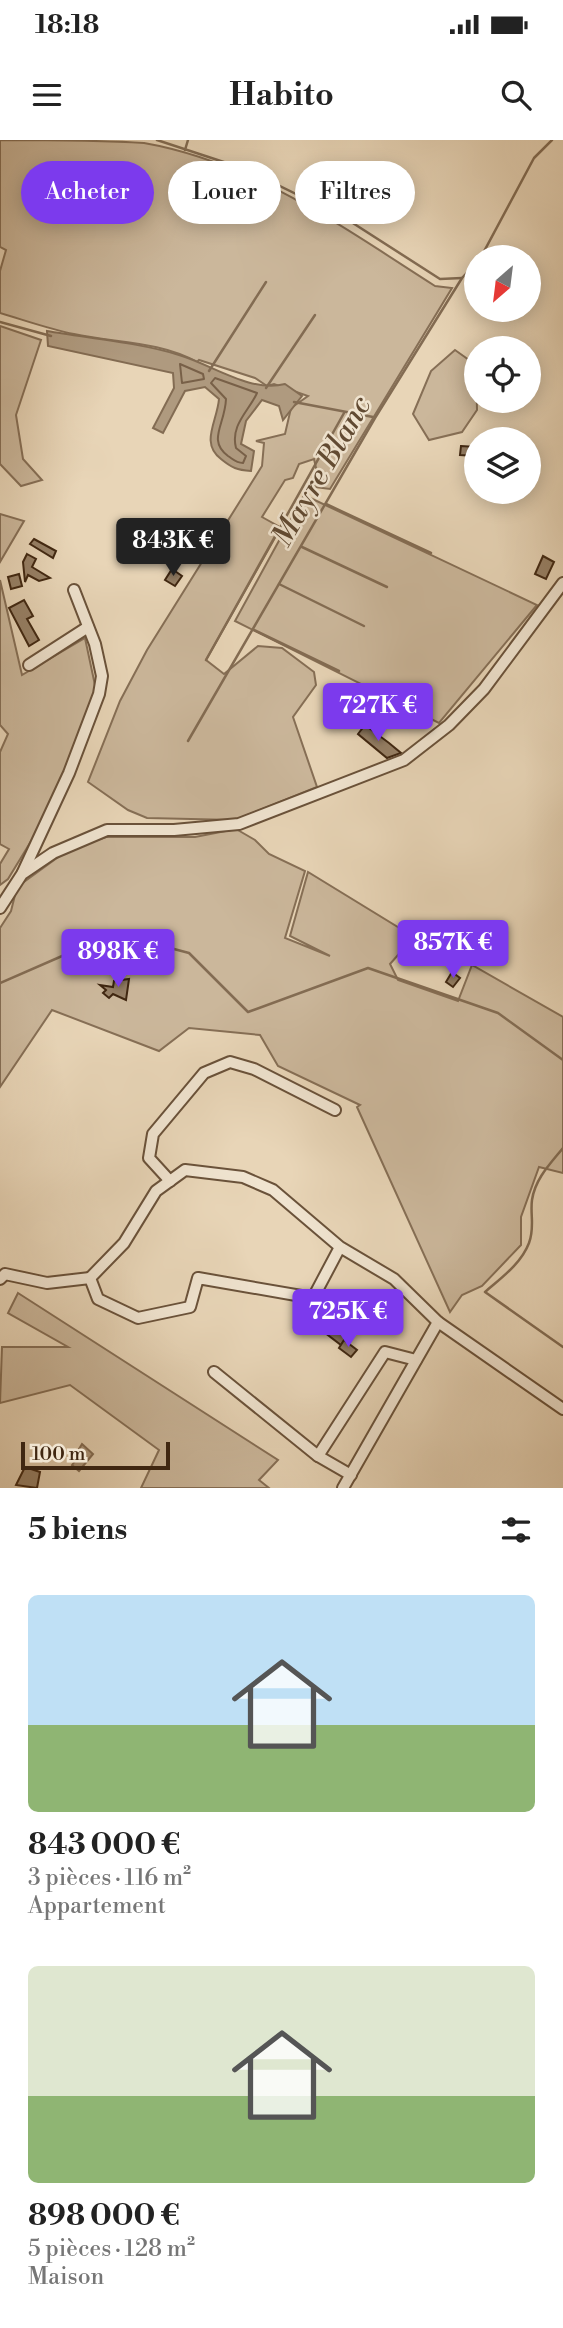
<!DOCTYPE html>
<html lang="fr">
<meta charset="utf-8">
<style>
body{margin:0;font-family:"Libre Bodoni",serif;background:#f6f6f6;color:#222;height:100vh;display:flex;flex-direction:column;font-size:26px;white-space:nowrap}
*{box-sizing:border-box;margin:0}
p{font-size:23px;color:#767676}
.icon{flex:none;width:38px;height:38px;fill:none;stroke:currentColor;stroke-width:2;stroke-linecap:round;stroke-linejoin:round}
.map{position:relative;height:1348px;overflow:hidden}
.details{display:flex;flex-direction:column;background:#fff;flex:1}
.details>*{flex:none}
.banner{position:absolute;left:21px;top:21px;width:522px;height:63px;display:flex;gap:14px}
.needle{width:46px;rotate:208deg}
.tools{position:absolute;left:464px;top:105px;display:grid;gap:14px}
.tools a{display:grid;place-items:center;width:77px;height:77px;border-radius:50%;background:#fff;box-shadow:0 4px 18px #0003;font-size:35px}
.scale{position:absolute;left:21px;bottom:18px;width:149px;box-sizing:border-box;padding-left:7px;border:4px solid #402711;border-top:0;font-size:19px;line-height:24px;white-space:nowrap;color:#402711;-webkit-text-stroke:5px #f0e4d0;paint-order:stroke}
.price{position:absolute;translate:-50% -60px;padding:0 16px;border-radius:7px;background:#7c3aed;color:#fff;font-size:23px;line-height:46px;filter:drop-shadow(0 2px 4px #0008)}
.price::after{content:'';position:absolute;left:50%;top:42px;width:21px;height:16px;margin-left:-10px;background:inherit;clip-path:polygon(0 0,100% 0,50% 100%)}
.price.on{background:#222;color:#fff}
ul{padding:0;list-style:none}
li{display:grid;align-content:center;gap:14px;height:371px;padding:0 28px}
li span{display:grid;place-items:center;height:217px;border-radius:10px;color:#555}
li>.icon{margin-inline-start:auto}
span .icon{width:126px;height:126px;fill:#fffc;stroke-width:1}
li b{font-size:30px}
h2{display:flex;justify-content:space-between;align-items:center;height:84px;padding:0 28px;font-size:30px}
.pill{padding:0 24px;border-radius:32px;background:#fff;box-shadow:0 4px 18px #0003;font-size:24px;line-height:63px}
.pill.on{background:#7c3aed;color:#fff}
.status{display:flex;justify-content:space-between;align-items:center;height:49px;padding:0 35px;background:#fff;direction:ltr}
.status svg{height:19px;fill:currentColor}
header{display:flex;justify-content:space-between;align-items:center;height:91px;padding:0 28px;background:#fff;font-size:32px;font-weight:700}
.map>svg:first-child{display:block}
.green{fill:#cbb79b;stroke:#866f56;stroke-width:2}
.water{fill:#af9a7f;stroke:#836c53;stroke-width:2}
.lines{fill:none;stroke-linecap:round;stroke-linejoin:round}
.shore{stroke:#786048;stroke-width:2}
.stream{stroke:#836c53;stroke-width:2.5}
.building{fill:#978167;stroke:#402711;stroke-width:2}
.minor-casing{stroke:#6a523a;stroke-width:14}
.minor{stroke:#f0e4d0;stroke-width:10}
.labels{text-anchor:middle;stroke-width:5;stroke-linejoin:round;paint-order:stroke}
.water-label{font-size:30px;font-style:italic;fill:#614a32;stroke:#f0e4d0}
</style>
<div class="status"><b>18:18</b><svg viewBox="0 0 49 12"><path d="M0 12V9h3v3zM5 12V6h3v6zM10 12V3h3v9zM15 12V0h3v12zM26 1h20v11H26zM47 4h2v5h-2z"/></svg></div>
<header><svg class="icon" aria-label="menu" viewBox="0 0 24 24"><path d="M4 6h16M4 12h16M4 18h16"/></svg>Habito<svg class="icon" aria-label="search" viewBox="0 0 24 24"><circle cx="10" cy="10" r="6"/><path d="M15 15l6 6"/></svg></header>
<div class="map">
<svg width="563" height="1348" viewBox="0 0 563 1348">
<rect width="100%" height="100%" fill="#e8d5b7"/>
<filter id="stains"><feTurbulence type="fractalNoise" baseFrequency=".00286" numOctaves="4"/><feColorMatrix values="0 0 0 0 .2 0 0 0 0 .09 0 0 0 0 .02 0 0 0 .5 -.17"/></filter>
<radialGradient id="worn" r=".72"><stop offset=".6" stop-color="#630" stop-opacity="0"/><stop offset="1" stop-color="#630" stop-opacity=".3"/></radialGradient>
<!-- green -->
<g class="green">
<path d="M 0,0 C 47,0 98,0 144,3 C 253,22 344,88 435,146 L 452,148 L 330,349 L 314,347 L 317,332 L 314,319 L 299,324 L 293,338 L 285,340 L 262,377 L 278,386 L 276,396 L 206,520 L 224,534 L 258,506 L 282,508 L 314,532 L 316,545 L 293,577 L 317,647 L 235,680 L 147,678 L 128,670 L 88,642 L 120,561 L 147,510 L 262,326 L 264,303 L 256,301 L 285,294 L 291,268 L 308,256 L 274,244 L 267,246 L 255,238 L 199,220 L 197,222 C 159,201 115,203 74,194 C 49,189 24,180 0,173 L 0,131 L 6,110 L 0,107 Z"/>
<path d="M 0,186 L 41,200 L 16,275 L 23,319 L 42,340 L 21,346 L 0,324 Z"/>
<path d="M 455,210 L 476,225 L 477,270 L 462,292 L 429,300 L 413,274 L 431,231 Z"/>
<path d="M 304,355 L 537,465 L 439,583 L 235,481 Z"/>
<path d="M 0,374 L 24,381 L 0,422 Z"/>
<path d="M 0,440 L 22,535 L 85,498 L 96,550 L 47,675 L 8,739 L 0,745 L 0,724 L 9,709 L 0,704 L 0,612 L 8,594 L 0,585 Z"/>
<path d="M 236,689 L 255,700 L 269,714 L 305,731 L 285,798 L 330,816 L 290,796 L 308,732 L 414,797 L 390,824 L 398,840 L 458,861 L 472,825 L 563,877 L 563,1033 L 539,1027 L 521,1077 L 521,1105 L 482,1146 L 462,1155 L 450,1172 L 357,967 L 360,965 L 278,926 L 260,895 L 189,888 L 159,911 L 52,870 L 0,947 L 0,788 L 11,771 L 17,747 L 68,710 L 106,697 L 195,697 Z"/>
<path d="M 18,1153 L 278,1320 L 259,1340 L 269,1348 L 141,1348 L 159,1310 L 70,1245 L 0,1263 L 2,1207 L 68,1207 L 8,1173 Z"/>
</g>
<!-- water -->
<g class="water">
<path d="M 47,191 C 87,198 142,203 179,215 C 213,225 250,253 285,244 L 302,256 L 283,280 L 279,266 L 262,260 L 246,281 L 241,304 L 254,311 L 251,331 C 237,330 232,328 221,319 C 200,303 217,282 219,259 L 205,247 L 185,251 L 163,293 L 153,288 L 174,248 L 173,233 L 48,206 Z"/>
<path d="M 82,1304 L 93,1314 L 79,1331 L 72,1325 L 80,1315 L 79,1309 Z"/>
</g>
<g class="lines">
<!-- shore -->
<g class="shore">
<path d="M 180,224 L 203,234 L 204,239 L 182,243 Z"/>
<path d="M 215,238 L 257,253 C 249,271 230,285 236,308 L 246,316 L 243,323 C 236,323 234,320 228,316 C 207,300 225,285 226,259 L 211,243 Z"/>
</g>
<!-- stream -->
<g class="stream">
<path d="M 157,0 L 245,29 L 345,78 L 440,139 L 462,138"/>
<path d="M 185,10 L 188,0"/>
<path d="M 481,117 L 534,18 L 552,0"/>
<path d="M 0,182 L 51,196"/>
<path d="M 209,231 L 266,142"/>
<path d="M 266,248 L 315,175"/>
<path d="M 294,262 L 373,277"/>
<path d="M 326,364 L 431,413"/>
<path d="M 302,407 L 387,447"/>
<path d="M 279,444 L 364,486"/>
<path d="M 254,490 L 339,531"/>
<path d="M 206,520 L 344,273"/>
<path d="M 188,601 L 375,278 L 462,138 L 476,123"/>
<path d="M 82,807 L 114,793 L 189,813 L 248,872 L 368,828 L 498,873 L 563,920"/>
<path d="M 0,843 L 69,813"/>
<path d="M 563,1008 C 550,1024 535,1039 532,1060 C 530,1074 535,1088 529,1103 C 521,1124 501,1138 485,1152 L 563,1207"/>
</g>
</g>
<!-- building -->
<g class="building">
<path d="M 461,306 L 476,307 L 476,316 L 460,315 Z"/>
<path d="M 528,325 L 539,326 L 538,336 L 528,335 Z"/>
<path d="M 34,399 L 56,411 L 53,418 L 30,404 Z"/>
<path d="M 27,414 L 36,419 L 32,427 L 50,438 L 39,441 L 28,435 L 25,442 L 23,422 Z"/>
<path d="M 543,416 L 554,422 L 546,439 L 535,434 Z"/>
<path d="M 172,429 L 182,436 L 175,446 L 165,440 Z"/>
<path d="M 19,434 L 22,446 L 11,449 L 8,437 Z"/>
<path d="M 24,460 L 33,476 L 27,479 L 39,500 L 29,506 L 9,468 Z"/>
<path d="M 365,585 L 389,603 L 401,613 L 387,618 L 358,594 Z"/>
<path d="M 452,832 L 460,838 L 453,847 L 446,842 Z"/>
<path d="M 129,839 L 126,860 L 113,854 L 109,858 L 103,853 L 106,850 L 100,845 L 113,847 L 114,841 Z"/>
<path d="M 326,1181 L 347,1197 L 341,1205 L 320,1189 Z"/>
<path d="M 344,1200 L 357,1210 L 351,1217 L 339,1208 Z"/>
<path d="M 25,1327 L 40,1332 L 37,1348 L 16,1345 Z"/>
</g>
<g class="lines">
<!-- minor casing -->
<g class="minor-casing">
<g id="minor">
<path d="M 29,525 L 88,487"/>
<path d="M 23,732 L 69,633 L 99,554 L 102,536 L 95,504 L 74,450"/>
<path d="M 0,768 L 22,734 L 53,713 L 107,690 L 174,690 L 239,684 L 404,620 L 449,585 L 484,549 L 563,443"/>
<path d="M 170,1041 L 149,1018 L 153,994 L 204,933 L 230,922 L 254,929 L 335,970"/>
<path d="M 340,1107 L 313,1158 L 198,1138 L 190,1167 L 138,1178 L 98,1159 L 90,1138 L 124,1103 L 156,1051 L 185,1030 L 243,1037 L 273,1050 L 340,1107 L 394,1139 L 438,1182"/>
<path d="M 0,1139 L 5,1134 L 47,1143 L 90,1138"/>
<path d="M 214,1232 L 318,1316"/>
<path d="M 351,1335 L 318,1316 L 385,1212 L 416,1220"/>
<path d="M 343,1348 L 438,1182 L 563,1269"/>
</g>
</g>
<!-- minor -->
<use href="#minor" class="minor"/>
</g>
<g class="labels">
<!-- water labels -->
<g class="water-label">
<text transform="translate(321 331) rotate(-60)" y="10">Mayre Blanc</text>
</g>
</g>
<rect width="100%" height="100%" filter="url(#stains)"/>
<rect width="100%" height="100%" fill="url(#worn)"/>
</svg>
<div class="tools">
<a><svg class="needle" viewBox="-14 -14 28 28"><path d="M0-13l5 13h-10z" fill="#e53935"/><path d="M0 13l5-13h-10z" fill="#767676"/></svg></a>
<a><svg class="icon" aria-label="locate" viewBox="0 0 24 24"><circle cx="12" cy="12" r="6"/><path d="M12 2v4M12 18v4M2 12h4M18 12h4"/></svg></a>
<a><svg class="icon" aria-label="layers" viewBox="0 0 24 24"><path d="M12 4l9 5-9 5-9-5zM3 14l9 5 9-5"/></svg></a>
</div>
<div class="scale">100 m</div>
<b class="price on" style="left:173px;top:438px">843K €</b>
<b class="price" style="left:378px;top:603px">727K €</b>
<b class="price" style="left:453px;top:840px">857K €</b>
<b class="price" style="left:118px;top:849px">898K €</b>
<b class="price" style="left:348px;top:1209px">725K €</b>
<div class="banner">
<a class="pill on">Acheter</a>
<a class="pill">Louer</a>
<a class="pill">Filtres</a>
</div>
</div>
<section class="details">
<h2>5 biens<svg class="icon" aria-label="filters" viewBox="0 0 24 24"><path d="M4 7h16M4 17h16"/><circle cx="9" cy="7" r="2"/><circle cx="15" cy="17" r="2"/></svg></h2>
<ul>
<li><span style="background:linear-gradient(#bfe0f5 60%,#8fb573 0)"><svg class="icon" aria-label="home" viewBox="0 0 24 24"><path d="M3 11l9-7 9 7M6 9v11h12V9"/></svg></span><div><b>843 000 €</b><p>3 pièces · 116 m²</p><p>Appartement</p></div></li>
<li><span style="background:linear-gradient(#dfe7d0 60%,#8fb573 0)"><svg class="icon" aria-label="home" viewBox="0 0 24 24"><path d="M3 11l9-7 9 7M6 9v11h12V9"/></svg></span><div><b>898 000 €</b><p>5 pièces · 128 m²</p><p>Maison</p></div></li>
</ul>
</section>
